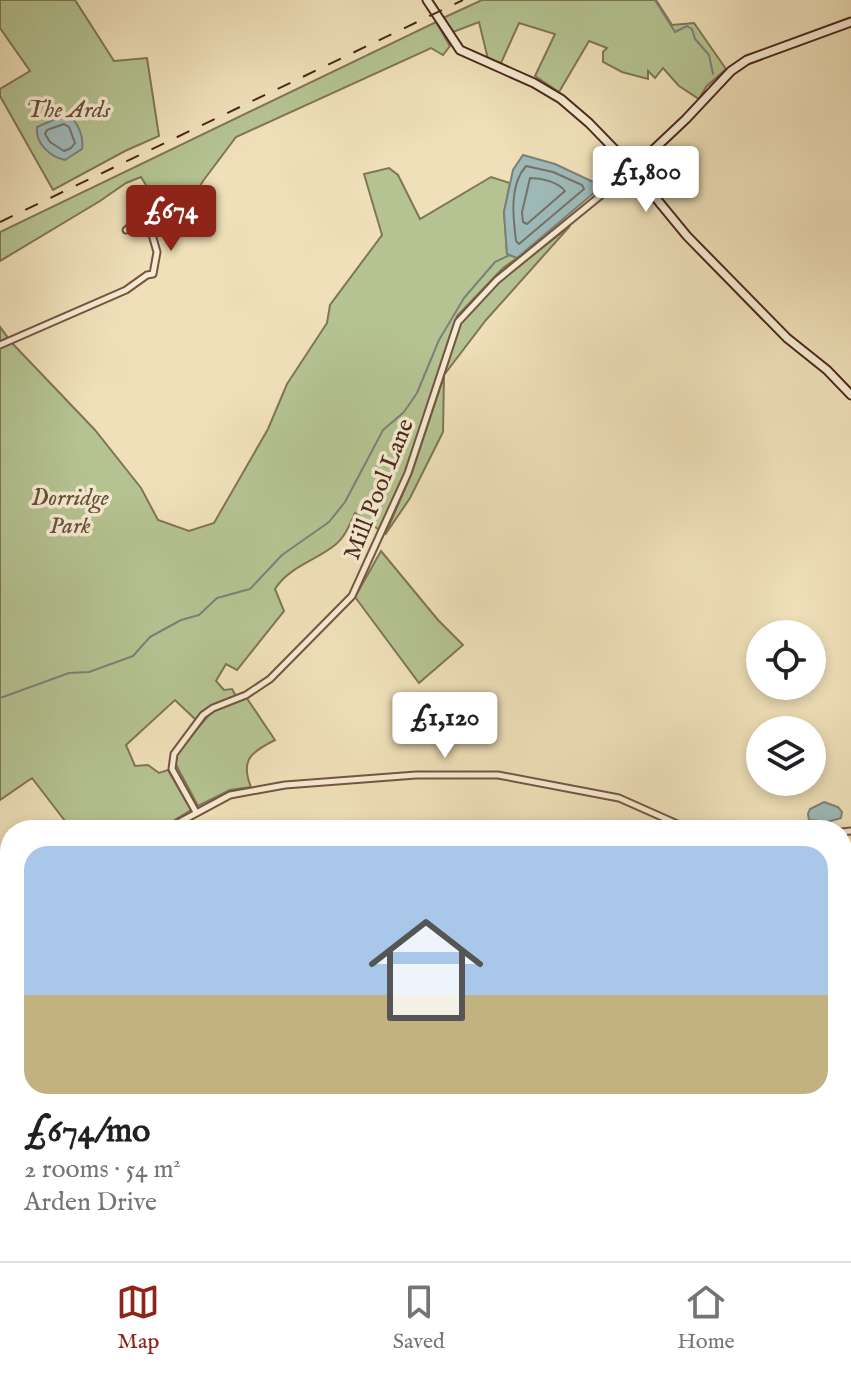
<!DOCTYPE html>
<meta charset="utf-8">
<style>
body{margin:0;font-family:"IM FELL English",serif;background:#f6f6f6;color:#202124;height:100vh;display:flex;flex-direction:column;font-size:30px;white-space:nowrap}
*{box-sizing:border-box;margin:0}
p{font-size:26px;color:#757577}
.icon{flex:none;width:44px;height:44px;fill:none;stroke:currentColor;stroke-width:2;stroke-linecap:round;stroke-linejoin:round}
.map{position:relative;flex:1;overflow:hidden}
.details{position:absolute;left:0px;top:820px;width:852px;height:442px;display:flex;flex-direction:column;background:#fff;border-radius:32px 32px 0 0;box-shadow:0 4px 12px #0003}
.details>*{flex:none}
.fabs{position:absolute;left:746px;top:620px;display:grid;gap:16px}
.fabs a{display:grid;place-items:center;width:80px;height:80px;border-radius:50%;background:#fff;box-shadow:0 4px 12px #0003;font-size:40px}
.price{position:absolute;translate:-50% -68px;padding:0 18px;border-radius:8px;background:#fff;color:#222;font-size:26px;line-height:52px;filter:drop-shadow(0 2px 4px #0008)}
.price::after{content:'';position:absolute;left:50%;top:48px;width:24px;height:18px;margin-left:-12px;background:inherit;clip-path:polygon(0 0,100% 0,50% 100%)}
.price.current{background:#8f2418;color:#fff}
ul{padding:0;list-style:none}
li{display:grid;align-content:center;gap:16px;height:424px;padding:0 24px}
li span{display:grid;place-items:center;height:248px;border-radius:24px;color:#555}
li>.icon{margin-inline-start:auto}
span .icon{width:144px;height:144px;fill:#fffc;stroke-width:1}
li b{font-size:34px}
.dock{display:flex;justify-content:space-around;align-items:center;height:112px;border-top:2px solid #e0e0e0;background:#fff;font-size:22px;color:#757577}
.dock a{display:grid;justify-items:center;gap:4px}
.dock .current{color:#8f2418}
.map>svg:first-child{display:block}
.green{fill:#b5c392;stroke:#807556;stroke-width:2}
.water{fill:#9ebbba;stroke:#7d807a;stroke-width:2}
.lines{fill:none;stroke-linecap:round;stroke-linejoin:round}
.shore{stroke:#75716a;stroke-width:2}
.stream{stroke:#7d807a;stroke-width:2}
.street-casing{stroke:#755542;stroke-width:9}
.secondary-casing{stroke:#4c271a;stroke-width:11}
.street{stroke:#f5ebd2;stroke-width:5}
.secondary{stroke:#f5ebd2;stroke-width:7}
.rail{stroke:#4c271a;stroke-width:2;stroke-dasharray:14 14;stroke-linecap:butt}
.labels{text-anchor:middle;stroke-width:7;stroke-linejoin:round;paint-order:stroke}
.park-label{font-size:24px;font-style:italic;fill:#664e38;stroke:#f5ebd2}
.street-label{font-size:24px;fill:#4c271a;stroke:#f5ebd2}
</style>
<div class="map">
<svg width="851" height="1261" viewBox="0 0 851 1261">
<rect width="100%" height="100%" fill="#efe0b9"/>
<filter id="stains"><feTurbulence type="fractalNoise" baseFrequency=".0025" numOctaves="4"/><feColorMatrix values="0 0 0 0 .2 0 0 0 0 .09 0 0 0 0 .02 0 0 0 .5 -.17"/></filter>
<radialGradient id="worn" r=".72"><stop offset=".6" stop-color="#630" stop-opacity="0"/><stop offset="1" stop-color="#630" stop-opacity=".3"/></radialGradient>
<!-- green -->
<g class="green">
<path d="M 0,0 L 75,0 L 114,61 L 147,58 L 159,136 L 125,151 L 53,190 L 0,96 L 0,89 L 30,71 L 0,28 Z"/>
<path d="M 482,0 L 656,0 L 672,25 L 694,23 L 726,69 L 706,87 L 699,99 L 679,86 L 663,68 L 655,78 L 648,71 L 648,79 L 622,72 L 603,62 L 603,52 L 607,48 L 589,41 L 559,92 L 535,76 L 555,34 L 519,23 L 501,63 L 488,59 L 479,22 L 453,32 L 443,18 Z"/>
<path d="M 436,22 L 450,46 L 443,55 L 431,48 L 236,137 L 203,181 L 181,219 L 163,213 L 141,177 L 126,183 L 100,201 L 0,261 L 0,232 Z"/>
<path d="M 389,168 L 398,175 L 420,219 L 491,177 L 510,183 L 504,212 L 507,253 L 517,258 L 503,268 L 457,316 L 407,472 L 381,531 L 355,513 C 350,524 345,537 335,545 C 315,561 289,567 275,589 L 284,611 L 237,670 L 226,664 L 216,681 L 224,690 L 232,689 L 236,696 L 209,707 L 196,720 L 175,700 L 126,745 L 135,766 L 148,765 L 159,773 L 168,770 L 191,810 L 158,830 L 100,830 L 98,827 L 93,830 L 72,830 L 32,778 L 0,800 L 0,327 L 12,343 L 95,430 L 141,488 L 158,520 L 189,531 L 214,523 L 268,429 L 287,384 L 327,323 L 330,305 L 382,235 L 364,174 Z"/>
<path d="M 570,226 L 486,320 L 444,375 L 460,323 L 497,283 Z"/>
<path d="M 444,376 L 443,432 L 410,498 L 385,535 L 411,475 Z"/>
<path d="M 381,551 L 438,620 L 463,645 L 419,683 L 355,597 Z"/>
<path d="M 246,697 L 275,740 C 251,752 240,760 251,787 L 230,790 L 198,806 L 174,761 L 177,753 L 213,710 Z"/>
<path d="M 10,930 L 10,986 L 7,987 L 0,975 L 0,937 Z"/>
<path d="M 842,992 L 851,1044 L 851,1221 L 842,1208 Z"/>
<path d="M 0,1045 L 10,1060 L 10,1184 L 4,1186 L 0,1171 Z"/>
</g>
<!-- water -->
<g class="water">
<path d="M 64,115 L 71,116 C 79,126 84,136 82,149 L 65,160 C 50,157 35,143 37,127 Z"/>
<path d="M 523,155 L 555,164 L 602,186 L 517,258 L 507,254 L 504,212 L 513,170 Z"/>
<path d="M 824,802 L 838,807 L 842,812 L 841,818 L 827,822 L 809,820 L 808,814 L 810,809 Z"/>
</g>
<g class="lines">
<!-- shore -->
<g class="shore">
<path d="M 64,124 L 69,127 L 75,143 L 71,148 L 64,151 L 50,142 L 45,134 L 47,130 Z"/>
<path d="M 526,166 L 553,172 L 582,185 L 584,189 L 519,244 L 516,241 C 513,217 509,185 526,166 Z"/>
<path d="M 530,178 C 542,178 558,182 565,191 L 527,224 L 523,222 L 522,212 Z"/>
</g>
<!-- stream -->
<g class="stream">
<path d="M 655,0 L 675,32 L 687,26 L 692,29 L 695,39 L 709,55 L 713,74"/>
<path d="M 0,698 L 69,673 L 89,672 L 133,656 L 150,637 L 181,620 L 199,615 L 217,598 L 250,589 L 282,555 L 329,522 L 345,502 L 383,430 L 404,412 L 417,393 L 439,340 L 464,298 L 495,262 L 510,255"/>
<path d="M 7,1187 L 10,1186"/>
<path d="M 354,1252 L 370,1261"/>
</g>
<!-- street casing -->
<g class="street-casing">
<g id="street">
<path d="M 126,230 L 135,223 L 147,219"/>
<path d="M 0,345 L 126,290 L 147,275 L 153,274 L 157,252 L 141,196"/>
<path d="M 196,812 L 172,769 L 174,754 L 203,715 L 213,708 L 246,695 L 270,679 L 352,596 L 408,473 L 458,322 L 497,280 L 632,170"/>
<path d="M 165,830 L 230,795 L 285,785 L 416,775 L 498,775 L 619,798 L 691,830"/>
<path d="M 842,832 L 851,831"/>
<path d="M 0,928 L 10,921"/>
</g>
</g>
<!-- secondary casing -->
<g class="secondary-casing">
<g id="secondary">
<path d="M 427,0 L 460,50 L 534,83 L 561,99 L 589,123 L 622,157 L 687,236 L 787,338 L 827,370 L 851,395"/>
<path d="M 632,170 L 686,119 L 731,71 L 747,60 L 851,22"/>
<path d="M 0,1186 L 10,1205"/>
<path d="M 51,1252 L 61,1261"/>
</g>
</g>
<!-- street -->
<use href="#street" class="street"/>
<!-- secondary -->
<use href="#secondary" class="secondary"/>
<!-- rail -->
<path class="rail" d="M 0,222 L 463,0"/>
</g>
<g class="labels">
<!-- park labels -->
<g class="park-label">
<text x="68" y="117">The Ards</text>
<text x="70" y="505">Dorridge<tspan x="70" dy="28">Park</tspan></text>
</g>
<!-- street labels -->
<g class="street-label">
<text transform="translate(378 489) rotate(-68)" y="8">Mill Pool Lane</text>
</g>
</g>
<rect width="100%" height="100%" filter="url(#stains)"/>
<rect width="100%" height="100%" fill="url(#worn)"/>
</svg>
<div class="fabs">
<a><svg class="icon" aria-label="locate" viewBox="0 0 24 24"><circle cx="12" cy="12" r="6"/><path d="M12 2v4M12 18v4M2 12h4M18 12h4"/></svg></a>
<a><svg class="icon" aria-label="layers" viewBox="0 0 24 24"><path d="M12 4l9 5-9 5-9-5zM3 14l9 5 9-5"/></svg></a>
</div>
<b class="price" style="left:646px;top:214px">£1,800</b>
<b class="price current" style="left:171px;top:253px">£674</b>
<b class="price" style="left:445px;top:760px">£1,120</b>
<section class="details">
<ul>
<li><span style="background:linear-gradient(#a9c7e8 60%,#c2b280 0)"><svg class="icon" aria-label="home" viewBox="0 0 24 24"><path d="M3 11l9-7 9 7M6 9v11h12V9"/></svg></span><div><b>£674/mo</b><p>2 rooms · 54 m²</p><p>Arden Drive</p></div></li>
</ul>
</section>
</div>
<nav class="dock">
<a class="current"><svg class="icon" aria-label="map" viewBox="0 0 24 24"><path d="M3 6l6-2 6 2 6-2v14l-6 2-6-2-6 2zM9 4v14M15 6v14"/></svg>Map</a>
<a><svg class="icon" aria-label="saved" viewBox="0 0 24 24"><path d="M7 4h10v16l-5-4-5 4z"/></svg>Saved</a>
<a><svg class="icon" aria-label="home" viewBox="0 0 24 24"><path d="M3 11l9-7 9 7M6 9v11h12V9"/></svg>Home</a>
</nav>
